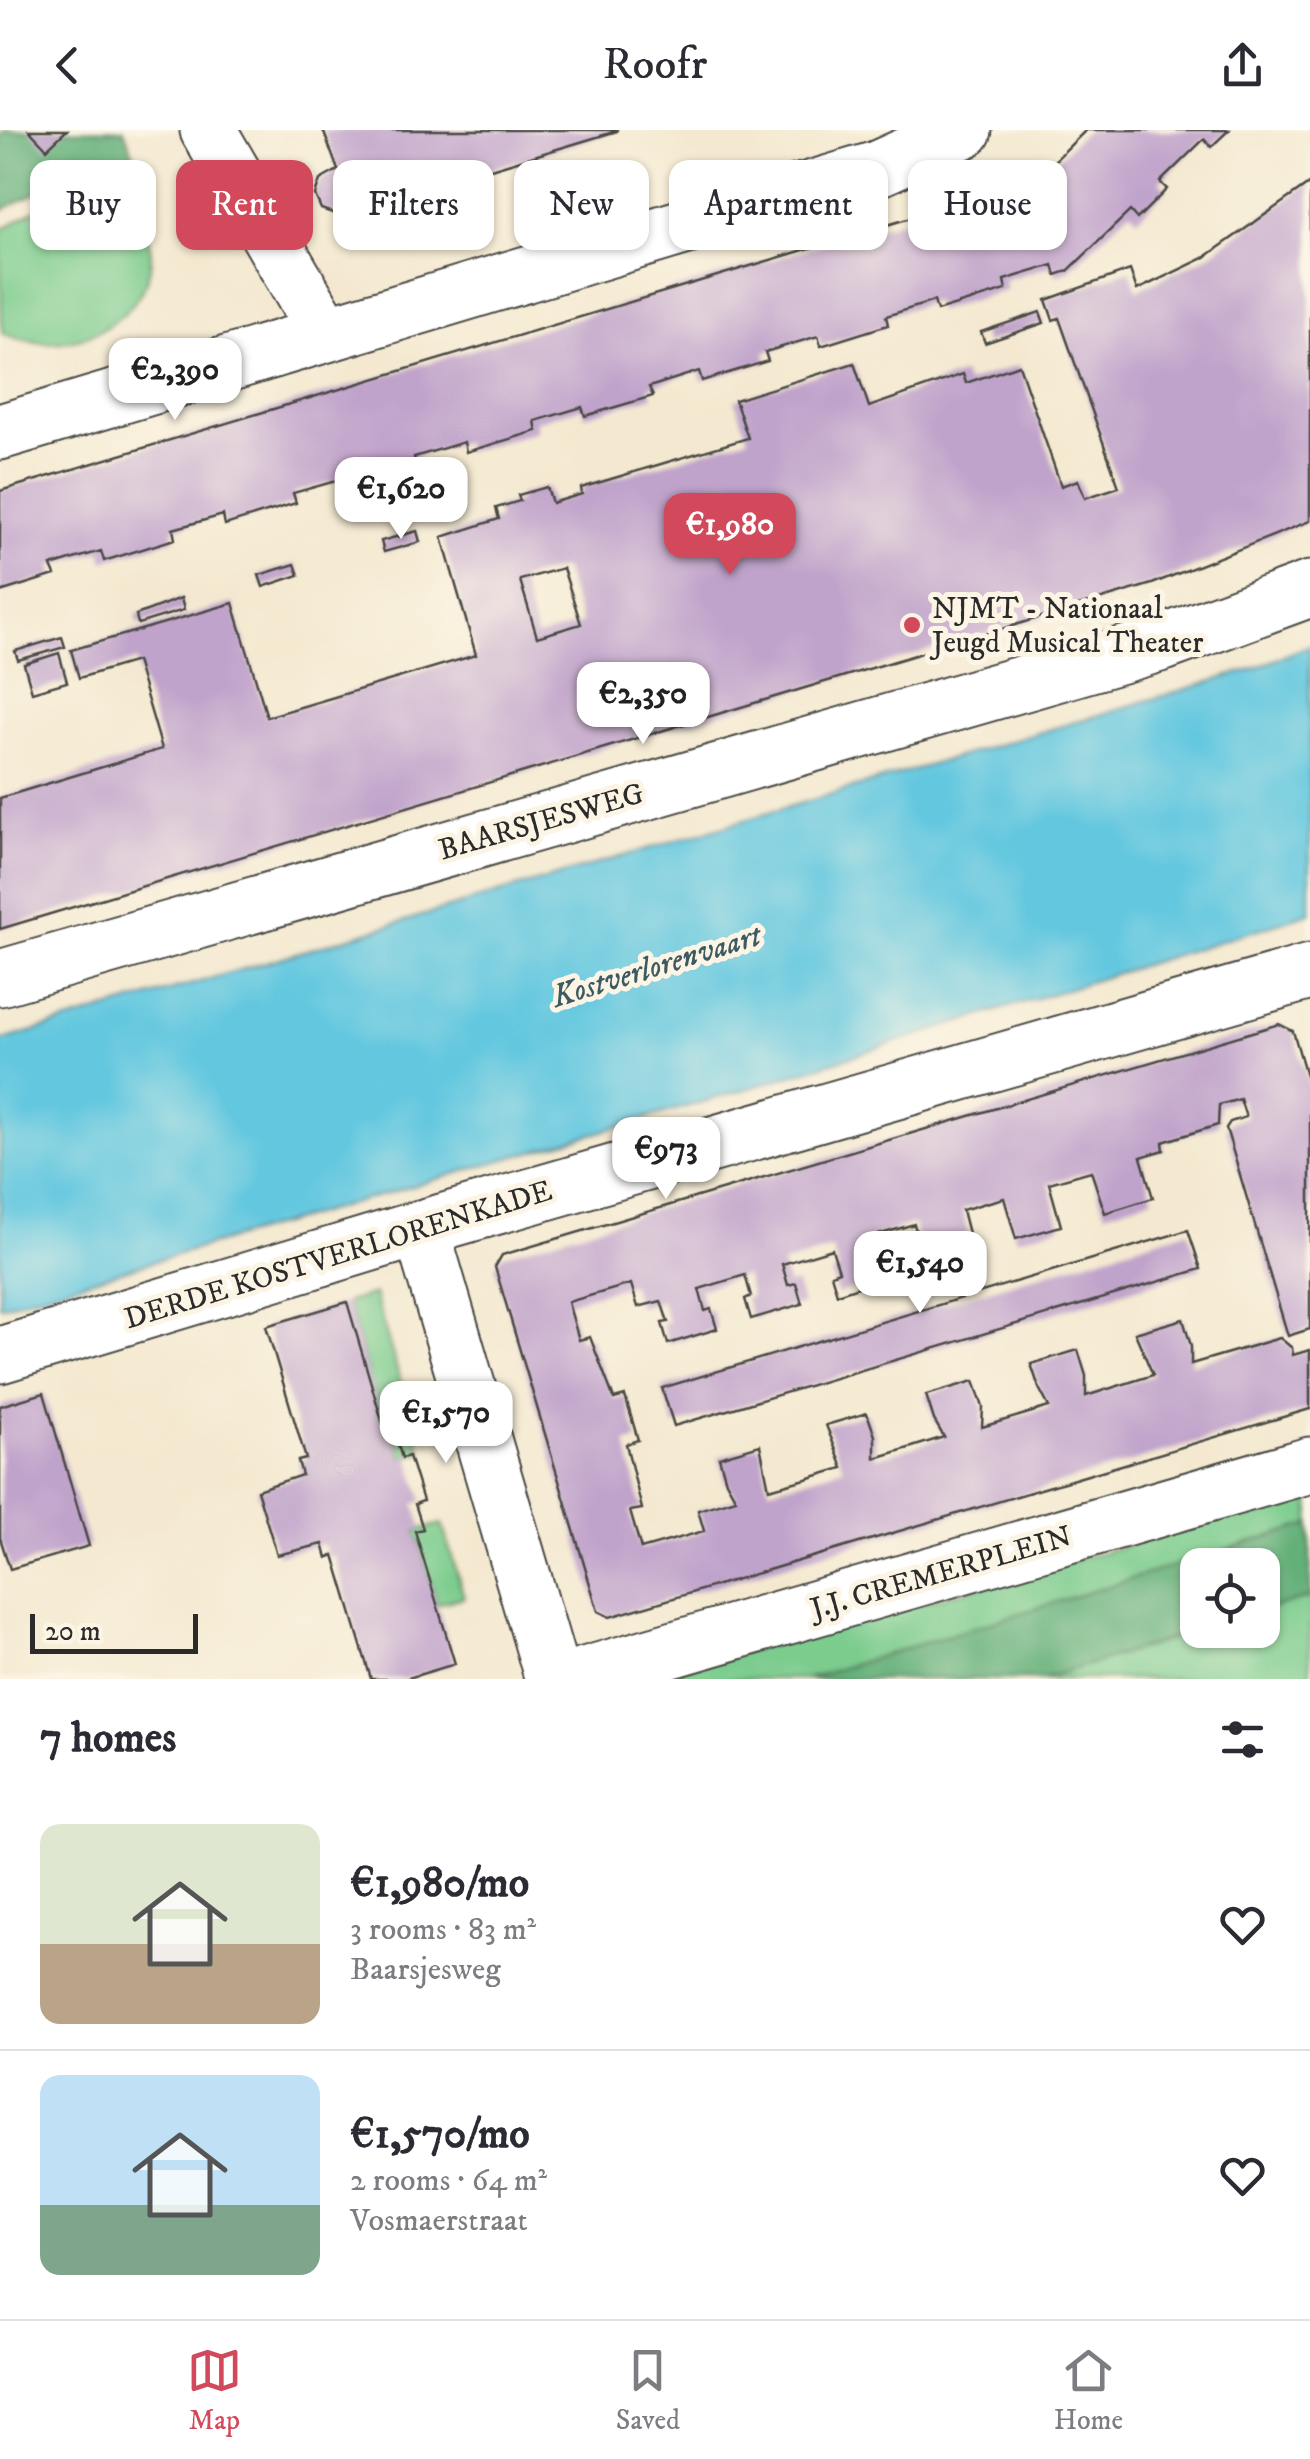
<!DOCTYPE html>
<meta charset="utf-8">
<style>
body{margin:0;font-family:"IM FELL DW Pica",serif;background:#f7f7f7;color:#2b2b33;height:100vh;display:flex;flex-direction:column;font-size:38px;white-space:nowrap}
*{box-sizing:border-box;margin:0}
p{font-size:32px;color:#7c7c81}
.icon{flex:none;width:55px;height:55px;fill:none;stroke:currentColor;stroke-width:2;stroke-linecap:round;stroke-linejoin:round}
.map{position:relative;height:1549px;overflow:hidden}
.details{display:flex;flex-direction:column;background:#fff;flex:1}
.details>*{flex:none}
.top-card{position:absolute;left:30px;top:30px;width:1250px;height:90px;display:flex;gap:20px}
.controls{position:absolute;left:1180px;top:1418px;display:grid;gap:20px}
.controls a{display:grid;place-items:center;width:100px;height:100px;border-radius:20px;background:#fff;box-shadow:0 2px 8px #0004;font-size:50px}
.scale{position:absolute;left:30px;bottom:25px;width:168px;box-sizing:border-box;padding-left:10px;border:5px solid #2b2b2b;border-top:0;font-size:28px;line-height:35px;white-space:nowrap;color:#2b2b2b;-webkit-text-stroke:8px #fcf5e5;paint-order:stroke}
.price{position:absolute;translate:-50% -85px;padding:0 22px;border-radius:20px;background:#fff;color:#222;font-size:32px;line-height:65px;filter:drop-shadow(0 2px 5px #0008)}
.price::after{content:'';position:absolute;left:50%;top:60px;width:30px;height:22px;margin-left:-15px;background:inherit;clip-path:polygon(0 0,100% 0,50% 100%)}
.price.current{background:#d1495b;color:#fff}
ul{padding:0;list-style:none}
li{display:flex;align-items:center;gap:30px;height:250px;padding:0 40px}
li+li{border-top:2px solid #e1e1e2}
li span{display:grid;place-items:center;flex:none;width:280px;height:200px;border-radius:20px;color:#555}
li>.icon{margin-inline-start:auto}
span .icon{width:120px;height:120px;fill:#fffc;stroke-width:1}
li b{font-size:42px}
h2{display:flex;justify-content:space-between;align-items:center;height:120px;padding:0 40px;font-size:42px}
.tag{padding:0 35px;border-radius:20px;background:#fff;box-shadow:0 2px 8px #0004;font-size:35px;line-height:90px}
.tag.current{background:#d1495b;color:#fff}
header{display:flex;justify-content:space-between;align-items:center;height:130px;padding:0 40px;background:#fff;font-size:45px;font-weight:600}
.tab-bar{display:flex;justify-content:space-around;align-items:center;height:140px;border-top:2px solid #e1e1e2;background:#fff;font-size:28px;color:#7c7c81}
.tab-bar a{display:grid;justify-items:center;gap:5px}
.tab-bar .current{color:#d1495b}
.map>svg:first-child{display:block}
.green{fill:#7bcc8e;stroke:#537c5c;stroke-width:2.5;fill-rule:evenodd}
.forest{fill:#64b079;stroke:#486e52;stroke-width:2.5}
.water{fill:#62c7df;stroke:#467985;stroke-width:2.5}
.building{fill:#c0a3cb;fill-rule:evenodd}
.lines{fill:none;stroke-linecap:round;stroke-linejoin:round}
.minor-casing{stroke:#494844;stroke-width:59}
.minor{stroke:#fff;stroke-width:55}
.poi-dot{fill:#d1495b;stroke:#fcf5e5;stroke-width:4}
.labels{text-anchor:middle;stroke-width:10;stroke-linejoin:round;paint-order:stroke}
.poi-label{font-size:30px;fill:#2b2b2b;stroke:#fcf5e5;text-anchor:start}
.street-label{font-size:30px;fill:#2b2b2b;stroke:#fcf5e5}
.water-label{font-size:32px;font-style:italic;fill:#3c5a61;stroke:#fcf5e5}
</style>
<header><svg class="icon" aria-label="back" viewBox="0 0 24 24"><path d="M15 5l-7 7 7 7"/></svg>Roofr<svg class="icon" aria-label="share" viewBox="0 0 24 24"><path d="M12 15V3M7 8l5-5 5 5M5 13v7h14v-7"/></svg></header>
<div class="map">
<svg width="1310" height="1549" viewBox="0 0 1310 1549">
<rect width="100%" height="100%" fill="#fcf5e5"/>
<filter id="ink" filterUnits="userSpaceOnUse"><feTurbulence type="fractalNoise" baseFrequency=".01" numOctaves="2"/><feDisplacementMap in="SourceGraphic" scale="20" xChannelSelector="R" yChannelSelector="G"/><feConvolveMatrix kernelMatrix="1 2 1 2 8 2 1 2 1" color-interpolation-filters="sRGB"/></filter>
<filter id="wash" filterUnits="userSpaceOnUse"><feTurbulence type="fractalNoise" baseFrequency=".0048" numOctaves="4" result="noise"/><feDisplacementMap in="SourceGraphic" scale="40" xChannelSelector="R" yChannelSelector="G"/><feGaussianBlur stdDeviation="2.25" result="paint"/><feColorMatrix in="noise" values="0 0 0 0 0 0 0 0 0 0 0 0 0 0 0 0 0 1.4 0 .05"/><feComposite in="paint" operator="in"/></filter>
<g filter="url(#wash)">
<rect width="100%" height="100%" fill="#f4e9d0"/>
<!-- green -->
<g class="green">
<path d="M 63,72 C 225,64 139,257 2,203 L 0,101 L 33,81 Z"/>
<path d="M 374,1164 L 422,1322 L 402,1328 L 395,1303 L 386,1304 L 347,1172 Z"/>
<path d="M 1310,1364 L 1310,1549 L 646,1549 ZM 1198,1435 L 1262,1435 L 1262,1500 L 1198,1500 Z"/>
<path d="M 442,1394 L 464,1467 L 437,1474 L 415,1401 Z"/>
</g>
<!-- forest -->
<g class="forest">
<path d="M 5,0 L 124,0 L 139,39 L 110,56 L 61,50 L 0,81 L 0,5 Z"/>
<path d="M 1310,1394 L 1310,1467 L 1263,1481 L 1262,1435 L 1198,1435 L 1198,1500 L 1201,1500 L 1042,1549 L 806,1549 Z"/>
</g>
<!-- water -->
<path class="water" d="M 1310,515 L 1310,783 L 737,962 L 0,1176 L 0,911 L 1250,540 Z"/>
<g id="blocks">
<!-- building -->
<g class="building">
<path d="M 29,0 L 67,0 L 47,19 Z"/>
<path d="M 323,0 L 617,0 L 617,1 L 338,85 L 321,79 L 315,65 L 320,50 L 338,40 Z"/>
<path d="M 1086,0 L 1229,0 L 1211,17 L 1204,9 L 1160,52 L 1167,59 L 1137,89 L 1130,81 L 1068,141 L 1056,145 L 1053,135 L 1004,150 L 1006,160 L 937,181 L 934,171 L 886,186 L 888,195 L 821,216 L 818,206 L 765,222 L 768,231 L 702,251 L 699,241 L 649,257 L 653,266 L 585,286 L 582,277 L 535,291 L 537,301 L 466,322 L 464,312 L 414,327 L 417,337 L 346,358 L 343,349 L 293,363 L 296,373 L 225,395 L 223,385 L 173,399 L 175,409 L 104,431 L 101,421 L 77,428 L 51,436 L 55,445 L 0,462 L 0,361 L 1034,51 Z"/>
<path d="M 1310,53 L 1310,391 L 1152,454 L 0,799 L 0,668 L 162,619 L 136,531 L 79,548 L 71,520 L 233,473 L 267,587 L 476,525 L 442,407 L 499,389 L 496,378 L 520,371 L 518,365 L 547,357 L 552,373 L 582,364 L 581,358 L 748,308 L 735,270 L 854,233 L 869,277 L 963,244 L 966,253 L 1019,235 L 1061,356 L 1078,350 L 1085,368 L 1119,357 L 1059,188 L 1053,190 L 1046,170 L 1130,140 L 1137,160 L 1204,128 ZM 563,438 L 581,494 L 537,507 L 520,450 Z"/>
<path d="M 1040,182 L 1044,193 L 985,213 L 981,202 Z"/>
<path d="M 417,401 L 420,412 L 384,422 L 381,411 Z"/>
<path d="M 295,434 L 299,445 L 263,457 L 259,445 Z"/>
<path d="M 181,468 L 184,480 L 138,494 L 136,485 Z"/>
<path d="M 62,507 L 65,517 L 18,530 L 15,521 Z"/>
<path d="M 59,523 L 67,552 L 32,562 L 24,534 Z"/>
<path d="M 1279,894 L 1293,901 L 1310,959 L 1310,1199 L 1288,1206 L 1226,998 L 1230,992 L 1246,987 L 1240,969 L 1219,975 L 1218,995 L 1163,1012 L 1164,1020 L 1141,1027 L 1153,1068 L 1105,1083 L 1091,1041 L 1049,1053 L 1061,1096 L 1016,1109 L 1004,1068 L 982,1074 L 962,1080 L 973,1123 L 926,1137 L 914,1094 L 871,1107 L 883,1149 L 837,1164 L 831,1144 L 839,1141 L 832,1119 L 782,1134 L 788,1155 L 796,1153 L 802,1174 L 751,1189 L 745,1169 L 751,1166 L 745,1145 L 699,1159 L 705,1181 L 711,1179 L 717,1199 L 668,1214 L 662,1193 L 668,1192 L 661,1171 L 638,1177 L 631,1154 L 568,1172 L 579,1210 L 590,1207 L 614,1269 L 625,1266 L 638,1310 L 626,1314 L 642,1379 L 630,1381 L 641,1419 L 704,1401 L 698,1380 L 736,1369 L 726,1351 L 719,1327 L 760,1315 L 769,1359 L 806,1349 L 843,1338 L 826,1295 L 867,1283 L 875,1306 L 875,1328 L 909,1318 L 944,1307 L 934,1290 L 926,1265 L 974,1251 L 983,1277 L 982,1297 L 1049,1277 L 1039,1258 L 1031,1234 L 1078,1220 L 1086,1246 L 1086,1266 L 1153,1245 L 1135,1203 L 1183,1189 L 1191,1216 L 1191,1234 L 1280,1208 L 1292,1218 L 1293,1225 L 1310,1220 L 1310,1279 L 610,1487 L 598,1481 L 495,1137 L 502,1125 Z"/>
<path d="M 1188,1100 L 1201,1139 L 674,1296 L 662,1258 Z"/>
<path d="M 347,1172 L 386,1304 L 394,1302 L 402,1328 L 409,1326 L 423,1371 L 415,1374 L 423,1399 L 415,1401 L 455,1534 L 405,1549 L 371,1549 L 334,1425 L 327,1428 L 323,1414 L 277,1425 L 257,1360 L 302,1345 L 298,1331 L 306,1329 L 266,1196 Z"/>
<path d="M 44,1263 L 89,1416 L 10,1439 L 0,1408 L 0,1276 Z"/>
</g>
</g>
</g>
<g filter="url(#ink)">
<use href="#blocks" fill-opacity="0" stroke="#494844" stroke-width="2.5"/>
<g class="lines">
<!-- minor casing -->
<g class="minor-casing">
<g id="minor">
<path d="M 208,0 L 325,202"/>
<path d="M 0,302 L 877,39 L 964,0"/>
<path d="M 0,848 L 1163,513 L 1310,459"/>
<path d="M 421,1098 L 553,1549"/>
<path d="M 0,1225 L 421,1098 L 1310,842"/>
<path d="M 571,1549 L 1310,1335"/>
</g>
</g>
<!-- minor -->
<use href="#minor" class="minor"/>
</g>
</g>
<!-- markers -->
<circle class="poi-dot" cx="912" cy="495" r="10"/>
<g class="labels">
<!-- poi labels -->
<g class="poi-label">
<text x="932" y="488">NJMT - Nationaal<tspan x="932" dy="34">Jeugd Musical Theater</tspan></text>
</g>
<!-- street labels -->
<g class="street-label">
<text transform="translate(541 691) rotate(-16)" y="10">BAARSJESWEG</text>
<text transform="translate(338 1124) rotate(-17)" y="10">DERDE KOSTVERLORENKADE</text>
<text transform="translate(941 1442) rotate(-16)" y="10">J.J. CREMERPLEIN</text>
</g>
<!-- water labels -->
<g class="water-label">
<text transform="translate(656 835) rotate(-17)" y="11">Kostverlorenvaart</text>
</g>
</g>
</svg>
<div class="controls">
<a><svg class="icon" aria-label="locate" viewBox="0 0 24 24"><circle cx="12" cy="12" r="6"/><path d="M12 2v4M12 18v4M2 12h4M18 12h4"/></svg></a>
</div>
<div class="scale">20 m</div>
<b class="price" style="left:175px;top:293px">€2,390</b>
<b class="price" style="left:401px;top:412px">€1,620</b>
<b class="price current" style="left:730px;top:448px">€1,980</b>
<b class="price" style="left:643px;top:617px">€2,350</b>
<b class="price" style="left:666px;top:1072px">€973</b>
<b class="price" style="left:920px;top:1186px">€1,540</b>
<b class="price" style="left:446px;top:1336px">€1,570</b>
<div class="top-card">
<a class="tag">Buy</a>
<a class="tag current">Rent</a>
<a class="tag">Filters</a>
<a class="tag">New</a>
<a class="tag">Apartment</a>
<a class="tag">House</a>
</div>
</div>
<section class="details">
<h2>7 homes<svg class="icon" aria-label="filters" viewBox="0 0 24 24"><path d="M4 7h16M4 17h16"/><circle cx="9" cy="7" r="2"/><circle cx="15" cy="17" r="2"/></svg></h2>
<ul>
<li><span style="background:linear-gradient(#dfe7d0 60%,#b9a48a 0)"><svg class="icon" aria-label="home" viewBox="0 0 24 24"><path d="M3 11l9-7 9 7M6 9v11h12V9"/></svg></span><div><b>€1,980/mo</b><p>3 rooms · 83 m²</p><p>Baarsjesweg</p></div><svg class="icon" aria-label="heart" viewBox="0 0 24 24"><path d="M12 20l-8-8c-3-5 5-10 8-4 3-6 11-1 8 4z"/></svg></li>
<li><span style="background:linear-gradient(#bfe0f5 65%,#7fa58c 0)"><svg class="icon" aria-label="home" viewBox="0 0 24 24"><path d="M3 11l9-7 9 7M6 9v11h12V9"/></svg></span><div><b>€1,570/mo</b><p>2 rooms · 64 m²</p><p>Vosmaerstraat</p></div><svg class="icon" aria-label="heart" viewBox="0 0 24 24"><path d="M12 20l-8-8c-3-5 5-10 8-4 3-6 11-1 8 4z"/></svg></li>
</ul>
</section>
<nav class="tab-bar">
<a class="current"><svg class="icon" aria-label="map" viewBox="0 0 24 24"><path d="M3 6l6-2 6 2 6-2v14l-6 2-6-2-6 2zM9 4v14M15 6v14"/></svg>Map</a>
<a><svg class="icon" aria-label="saved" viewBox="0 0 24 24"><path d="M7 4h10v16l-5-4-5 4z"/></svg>Saved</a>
<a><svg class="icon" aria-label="home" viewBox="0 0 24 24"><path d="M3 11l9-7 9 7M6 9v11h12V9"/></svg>Home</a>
</nav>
